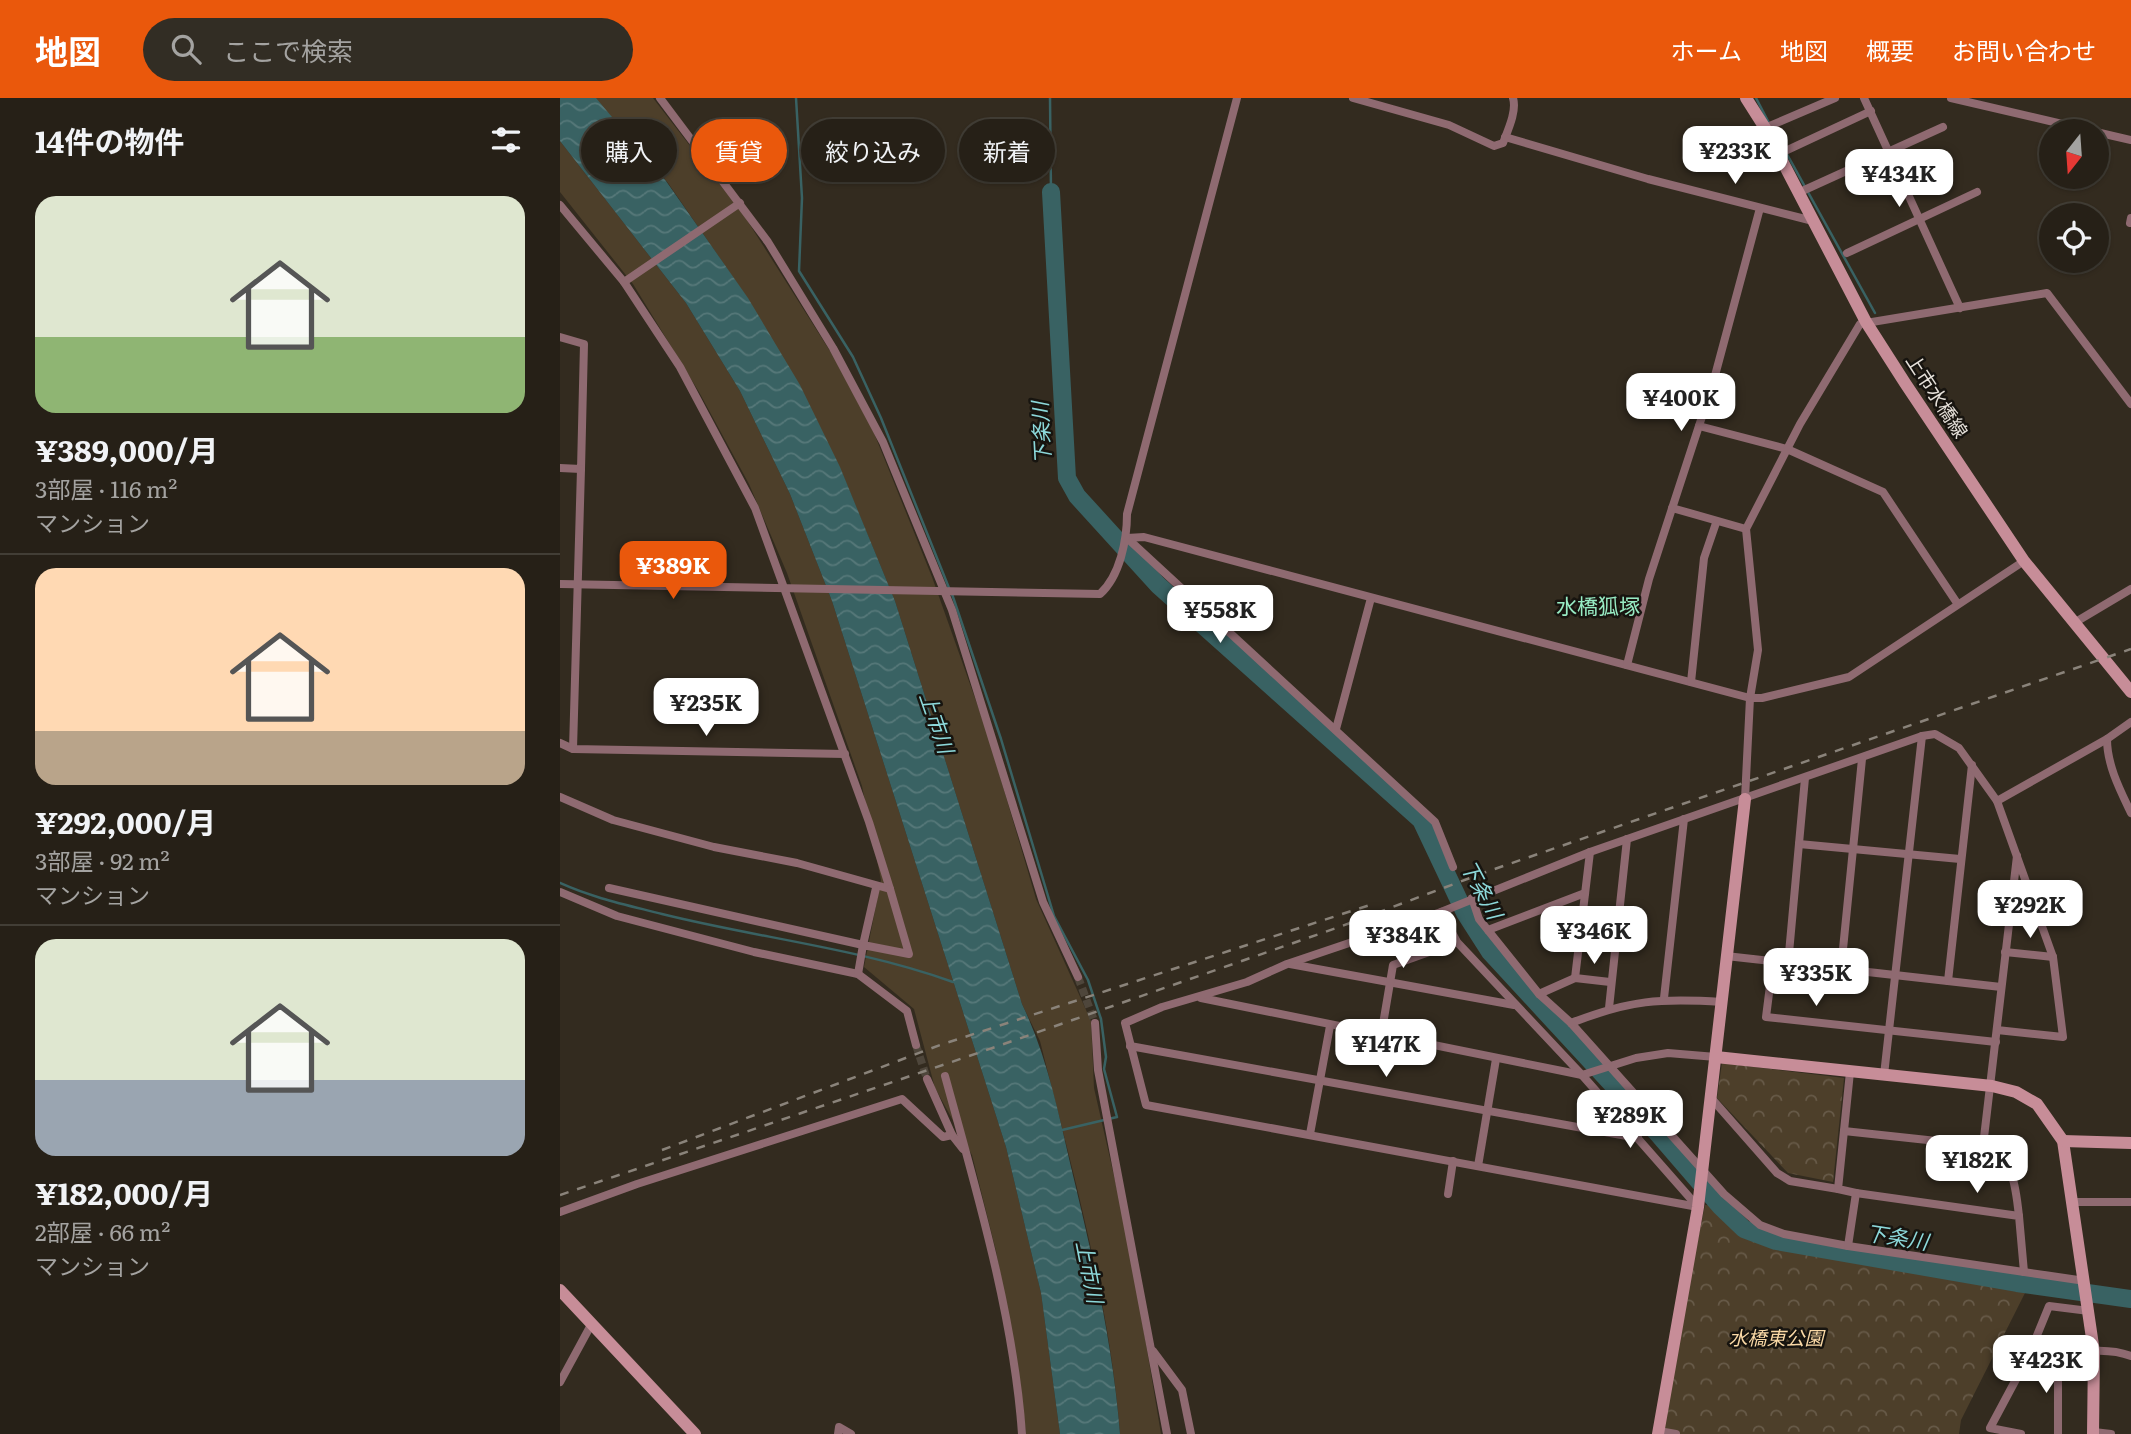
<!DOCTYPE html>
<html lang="ja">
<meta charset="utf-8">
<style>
body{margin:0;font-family:Literata,"Noto Sans JP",serif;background:#322d24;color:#f1f3f6;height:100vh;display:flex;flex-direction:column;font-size:26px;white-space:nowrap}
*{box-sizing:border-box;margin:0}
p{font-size:23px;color:#a4a3a1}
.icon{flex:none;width:38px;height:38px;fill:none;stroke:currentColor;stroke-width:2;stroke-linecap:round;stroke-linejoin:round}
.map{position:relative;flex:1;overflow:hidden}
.sheet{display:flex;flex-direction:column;background:#262017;width:560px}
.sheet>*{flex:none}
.guide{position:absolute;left:21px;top:21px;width:665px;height:63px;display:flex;gap:14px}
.needle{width:46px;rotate:197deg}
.buttons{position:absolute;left:1479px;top:21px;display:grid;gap:14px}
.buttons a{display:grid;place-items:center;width:70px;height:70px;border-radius:50%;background:#262017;box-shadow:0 2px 5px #0004,0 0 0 2px #423e36;font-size:35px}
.price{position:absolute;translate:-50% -60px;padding:0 16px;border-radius:14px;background:#fff;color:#222;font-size:23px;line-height:46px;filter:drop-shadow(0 2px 4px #0008)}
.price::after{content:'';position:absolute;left:50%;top:42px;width:21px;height:16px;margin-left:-10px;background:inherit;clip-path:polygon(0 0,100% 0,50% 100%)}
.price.active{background:#ea580c;color:#fff}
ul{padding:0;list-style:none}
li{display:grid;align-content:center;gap:14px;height:371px;padding:0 35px}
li+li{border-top:2px solid #423e36}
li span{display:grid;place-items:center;height:217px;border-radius:21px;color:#555}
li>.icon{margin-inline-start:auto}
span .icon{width:126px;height:126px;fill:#fffc;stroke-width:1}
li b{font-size:30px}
h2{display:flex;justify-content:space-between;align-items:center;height:84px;padding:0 35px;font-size:30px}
.tag{padding:0 24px;border-radius:32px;background:#262017;box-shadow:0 2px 5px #0004,0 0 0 2px #423e36;font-size:24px;line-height:63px}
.tag.active{background:#ea580c;color:#fff}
header{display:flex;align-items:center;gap:42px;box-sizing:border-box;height:98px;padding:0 35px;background:#ea580c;color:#fff}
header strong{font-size:33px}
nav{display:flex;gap:38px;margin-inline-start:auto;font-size:24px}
.search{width:490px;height:63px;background:#322d24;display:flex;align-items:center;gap:18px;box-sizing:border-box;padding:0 24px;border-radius:38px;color:#a4a3a1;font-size:26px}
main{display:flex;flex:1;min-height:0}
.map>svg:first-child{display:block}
.grass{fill:#4d3f2a}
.park{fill:url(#park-crowns)}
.water{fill:url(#water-waves)}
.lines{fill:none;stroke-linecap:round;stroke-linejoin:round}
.stream{stroke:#396263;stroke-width:2.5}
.river{stroke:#396263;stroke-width:18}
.street-tunnel{stroke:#4e463b;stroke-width:8;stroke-dasharray:8 4;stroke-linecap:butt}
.street{stroke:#8f6a71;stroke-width:8}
.secondary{stroke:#c78d98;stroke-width:12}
.rail{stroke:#8a837a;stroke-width:2.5;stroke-dasharray:9 9;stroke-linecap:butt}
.labels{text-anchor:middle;stroke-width:5;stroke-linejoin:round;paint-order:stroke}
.street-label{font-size:19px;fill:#e6e1da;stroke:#17140f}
.park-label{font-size:19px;font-style:italic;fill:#fad9a6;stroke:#17140f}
.water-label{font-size:21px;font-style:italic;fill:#8cd8da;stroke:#17140f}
.neighbourhood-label{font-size:21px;fill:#98ecc4;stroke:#17140f}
</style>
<header>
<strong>地図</strong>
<div class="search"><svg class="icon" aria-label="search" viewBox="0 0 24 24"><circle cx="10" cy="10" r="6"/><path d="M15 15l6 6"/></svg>ここで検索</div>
<nav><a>ホーム</a><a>地図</a><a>概要</a><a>お問い合わせ</a></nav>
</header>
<main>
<section class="sheet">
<h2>14件の物件<svg class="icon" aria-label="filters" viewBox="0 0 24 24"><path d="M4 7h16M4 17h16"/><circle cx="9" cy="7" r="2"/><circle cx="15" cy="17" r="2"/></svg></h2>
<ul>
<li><span style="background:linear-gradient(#dfe7d0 65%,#8fb573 0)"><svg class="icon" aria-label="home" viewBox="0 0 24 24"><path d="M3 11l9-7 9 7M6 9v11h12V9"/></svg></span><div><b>¥389,000/月</b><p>3部屋 · 116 m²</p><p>マンション</p></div></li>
<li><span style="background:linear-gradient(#ffd9b3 75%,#b9a48a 0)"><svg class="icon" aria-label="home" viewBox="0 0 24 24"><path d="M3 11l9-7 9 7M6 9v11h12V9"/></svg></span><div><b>¥292,000/月</b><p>3部屋 · 92 m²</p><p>マンション</p></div></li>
<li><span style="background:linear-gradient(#dfe7d0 65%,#9aa5b1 0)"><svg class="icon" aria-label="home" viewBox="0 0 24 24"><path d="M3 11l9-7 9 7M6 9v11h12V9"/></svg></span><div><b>¥182,000/月</b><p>2部屋 · 66 m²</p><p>マンション</p></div></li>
</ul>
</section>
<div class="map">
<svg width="1571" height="1336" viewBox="0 0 1571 1336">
<defs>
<pattern id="park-crowns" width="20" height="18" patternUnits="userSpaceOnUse" patternTransform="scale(1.75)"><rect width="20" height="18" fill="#4d3f2a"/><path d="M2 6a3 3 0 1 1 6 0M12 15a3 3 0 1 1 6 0" fill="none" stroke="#675a48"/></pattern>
<pattern id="water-waves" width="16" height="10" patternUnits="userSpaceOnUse" patternTransform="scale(1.75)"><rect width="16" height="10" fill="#396263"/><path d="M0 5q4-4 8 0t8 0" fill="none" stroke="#567879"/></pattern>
</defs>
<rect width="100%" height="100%" fill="#332b1f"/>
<!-- grass -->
<g class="grass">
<path d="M 35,0 L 93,0 L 185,119 L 275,261 L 314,335 L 372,479 L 427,634 L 476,801 L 531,923 L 534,990 L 569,1144 L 601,1336 L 560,1336 C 550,1204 512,1071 480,943 L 462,906 L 335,503 L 282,375 L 188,201 L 108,85 Z"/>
<path d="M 0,43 L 126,205 L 180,293 L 230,396 L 272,503 L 446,1049 L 481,1195 L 500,1336 L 466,1336 L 460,1284 L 436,1153 L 412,1057 L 375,990 L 354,911 L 304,869 L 321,782 L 302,688 L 227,475 L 189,386 L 139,294 L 73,186 L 0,94 Z"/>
</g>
<!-- park -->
<g class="park">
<path d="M 1162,965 L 1284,980 L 1273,1084 L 1228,1075 L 1157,1000 Z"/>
<path d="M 1145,1107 L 1160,1108 L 1184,1131 L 1216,1143 L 1469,1187 L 1401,1322 L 1399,1336 L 1116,1336 L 1099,1333 Z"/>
</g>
<!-- water -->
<path class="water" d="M 0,0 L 36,0 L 106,83 L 188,200 L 240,287 L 280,369 L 335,503 L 462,906 C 487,958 498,1013 511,1069 C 532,1156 553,1246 560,1336 L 500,1336 L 481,1195 L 446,1049 L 272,503 L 230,396 L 180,293 L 126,205 L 0,43 Z"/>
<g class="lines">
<!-- stream -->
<g class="stream">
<path d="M 236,0 L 242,100 L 239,173 L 293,259 L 321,320 L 389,490"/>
<path d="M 490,0 L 491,94"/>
<path d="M 1196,0 L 1209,25"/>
<path d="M 1213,31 L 1315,215"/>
<path d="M 392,496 L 441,641 L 494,818 L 528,882 L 541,921 L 546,959 L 544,971 L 557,1019 L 502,1032"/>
<path d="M 0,785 C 33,800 67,807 102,816 C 198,840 299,850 393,884"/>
</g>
<!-- river -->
<path class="river" d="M 491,94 L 507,380 L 517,398 L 598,487 L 861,722 L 905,815 L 930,854 L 1098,1036 L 1160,1108 L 1184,1131 L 1216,1143 L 1457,1185 L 1571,1201"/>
<!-- street-tunnel -->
<g class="street-tunnel">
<path d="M 518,879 L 535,925"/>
<path d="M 356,947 L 367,981"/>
</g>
<!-- street -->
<g class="street">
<path d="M 100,0 L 208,144 L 273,250 L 323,344 L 392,512 L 483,804 L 518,879"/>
<path d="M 793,0 L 889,27 L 934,48 L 943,45 C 948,32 957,13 953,0"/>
<path d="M 1304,0 L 1400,210"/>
<path d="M 1391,0 L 1532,33"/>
<path d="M 1205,30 L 1275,0"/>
<path d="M 1536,34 L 1571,42"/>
<path d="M 945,39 L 1088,81 L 1253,123"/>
<path d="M 1219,56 L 1311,13"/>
<path d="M 1240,94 L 1383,29"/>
<path d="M 0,107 L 64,184 L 120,269 L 195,410 L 309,724 L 330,791 L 237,765 L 154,749 L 53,722 L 0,699"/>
<path d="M 1570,125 L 1571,120"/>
<path d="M 1287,155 L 1417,94"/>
<path d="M 64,184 L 180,105"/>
<path d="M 0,239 L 24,246 L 21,371 L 0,370"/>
<path d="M 1139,328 L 1227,351 L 1323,394 L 1397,505"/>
<path d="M 1112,410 L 1186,431"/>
<path d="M 567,440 L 584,439 L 1190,600 L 1202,600 L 1289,579 L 1464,463"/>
<path d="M 567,440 L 875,724 L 893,769"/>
<path d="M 0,486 L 540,496 C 560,478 567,442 567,416 L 677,0"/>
<path d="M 1514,525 L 1571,491"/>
<path d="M 1067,567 L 1089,481 L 1153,285 L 1200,110"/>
<path d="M 1131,584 L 1144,460 L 1156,425"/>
<path d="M 1571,624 L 1547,641 C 1547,667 1560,692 1571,715"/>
<path d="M 776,631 L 811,500"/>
<path d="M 0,645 L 13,651 L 285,656"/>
<path d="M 13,651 L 21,371"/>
<path d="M 1185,701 L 1190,600 L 1198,552 L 1186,431 L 1240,326 L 1300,226 L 1487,195 L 1571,306"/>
<path d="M 1437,703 L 1547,641"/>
<path d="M 1239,746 L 1400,761"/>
<path d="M 49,790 L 303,847 L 316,790"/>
<path d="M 0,794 L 57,818 L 194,854 L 298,876 L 347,913 L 356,947"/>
<path d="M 912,800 L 919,821 L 979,896 L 1011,925 L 1164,1096 L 1200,1127 L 1224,1136 L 1288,1148 L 1525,1183"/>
<path d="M 881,814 L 897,844 L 1022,977 L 1138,1109"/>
<path d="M 928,832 L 1025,795"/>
<path d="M 1445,854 L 1493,859"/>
<path d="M 1166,858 L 1441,889"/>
<path d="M 1213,864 L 1206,919 L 1436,944"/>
<path d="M 730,866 L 954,907"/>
<path d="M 1228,866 L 1245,680"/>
<path d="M 1281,871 L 1302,661"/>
<path d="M 298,876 L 303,847 L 349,856 L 330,791"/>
<path d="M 1015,880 L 1030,754"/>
<path d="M 1388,883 L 1412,667"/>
<path d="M 979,896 L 1015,880 L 1050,884"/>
<path d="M 641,900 L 1022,977 L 1076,960 L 1108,955 L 1156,959"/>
<path d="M 1104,900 L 1124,721"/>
<path d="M 1049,910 L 1067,741"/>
<path d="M 535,925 L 538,972 L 607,1336"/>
<path d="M 1011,925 C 1070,902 1100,900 1162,904"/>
<path d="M 821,938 L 833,867 L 897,844"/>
<path d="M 570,948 L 1078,1040"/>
<path d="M 1324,977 L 1362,638"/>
<path d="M 385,978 C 416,1091 454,1219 462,1336"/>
<path d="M 367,981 L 392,1037 L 403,1051"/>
<path d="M 1152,1001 L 1217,1075 L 1230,1083 L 1278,1091"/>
<path d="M 1284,1033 L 1423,1048 C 1455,1062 1455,1087 1459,1118"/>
<path d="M 750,1036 L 770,928"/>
<path d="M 1423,1048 L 1457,758"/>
<path d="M 918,1068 L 936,961"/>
<path d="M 1296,1095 L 1459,1118 L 1464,1174"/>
<path d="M 888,1096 L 893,1063"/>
<path d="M 1511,1104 L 1571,1104"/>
<path d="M 1138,1109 L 586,1007 L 565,925 L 602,909 L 687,884 L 727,866 L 881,814 L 1030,754 L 1362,638 L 1375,636 L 1399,650 L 1437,703 L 1493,859 L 1503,939 L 1437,932"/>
<path d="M 0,1114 L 77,1086 L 342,1001 L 383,1039 L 392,1037"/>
<path d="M 1288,1148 L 1296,1095 L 1278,1091 L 1290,974"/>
<path d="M 1529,1213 L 1489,1208 L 1469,1257 C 1502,1258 1541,1246 1571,1258"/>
<path d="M 593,1253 L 622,1292 L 631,1336"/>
<path d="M 0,1284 L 31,1227"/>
<path d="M 1099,1333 L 1116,1336"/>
<path d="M 1534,1334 L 1551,1336"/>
<path d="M 278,1336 L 279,1329 L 291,1336"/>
<path d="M 1461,1336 L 1430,1330 L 1469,1257"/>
<path d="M 1498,1336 L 1498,1258"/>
</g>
<!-- secondary -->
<g class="secondary">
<path d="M 1186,0 L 1205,30 L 1306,224 L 1345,285 L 1464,463 L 1571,594"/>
<path d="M 1156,959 L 1432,988 L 1456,994 L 1477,1006 L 1503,1043 L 1534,1254 L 1533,1336"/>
<path d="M 1503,1043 L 1571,1045"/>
<path d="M 0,1192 L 135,1336"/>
<path d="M 1098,1336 L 1138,1109 L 1185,701"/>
</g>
<!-- rail -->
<g class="rail">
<path d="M 102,1052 L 380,947 L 816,805"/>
<path d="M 0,1097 L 418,955 L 782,828 L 926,774 L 1571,551"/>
</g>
</g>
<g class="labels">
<!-- street labels -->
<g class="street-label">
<text transform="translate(1377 298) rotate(57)" y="7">上市水橋線</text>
</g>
<!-- park labels -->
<g class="park-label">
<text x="1216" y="1247">水橋東公園</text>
</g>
<!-- water labels -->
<g class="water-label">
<text transform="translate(482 335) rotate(-93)" y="7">下条川</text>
<text transform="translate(376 625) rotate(71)" y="7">上市川</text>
<text transform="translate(921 792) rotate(62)" y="7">下条川</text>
<text transform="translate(1337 1140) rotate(9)" y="7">下条川</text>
<text transform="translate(529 1174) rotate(79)" y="7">上市川</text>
</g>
<!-- neighbourhood labels -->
<g class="neighbourhood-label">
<text x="1038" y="516">水橋狐塚</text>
</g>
</g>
</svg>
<div class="buttons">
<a><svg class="needle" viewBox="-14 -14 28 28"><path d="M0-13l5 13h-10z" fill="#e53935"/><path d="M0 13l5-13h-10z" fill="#a4a3a1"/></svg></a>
<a><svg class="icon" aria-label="locate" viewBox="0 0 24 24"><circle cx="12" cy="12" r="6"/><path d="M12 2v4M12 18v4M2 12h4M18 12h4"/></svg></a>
</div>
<b class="price" style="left:1175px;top:88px">¥233K</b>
<b class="price" style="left:1339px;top:111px">¥434K</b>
<b class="price" style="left:1121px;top:335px">¥400K</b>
<b class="price active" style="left:113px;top:503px">¥389K</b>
<b class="price" style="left:660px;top:547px">¥558K</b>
<b class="price" style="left:146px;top:640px">¥235K</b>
<b class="price" style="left:1470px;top:842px">¥292K</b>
<b class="price" style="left:1034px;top:868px">¥346K</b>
<b class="price" style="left:843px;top:872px">¥384K</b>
<b class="price" style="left:1256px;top:910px">¥335K</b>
<b class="price" style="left:826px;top:981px">¥147K</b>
<b class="price" style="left:1070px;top:1052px">¥289K</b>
<b class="price" style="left:1417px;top:1097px">¥182K</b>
<b class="price" style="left:1486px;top:1297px">¥423K</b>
<div class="guide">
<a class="tag">購入</a>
<a class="tag active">賃貸</a>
<a class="tag">絞り込み</a>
<a class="tag">新着</a>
</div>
</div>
</main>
